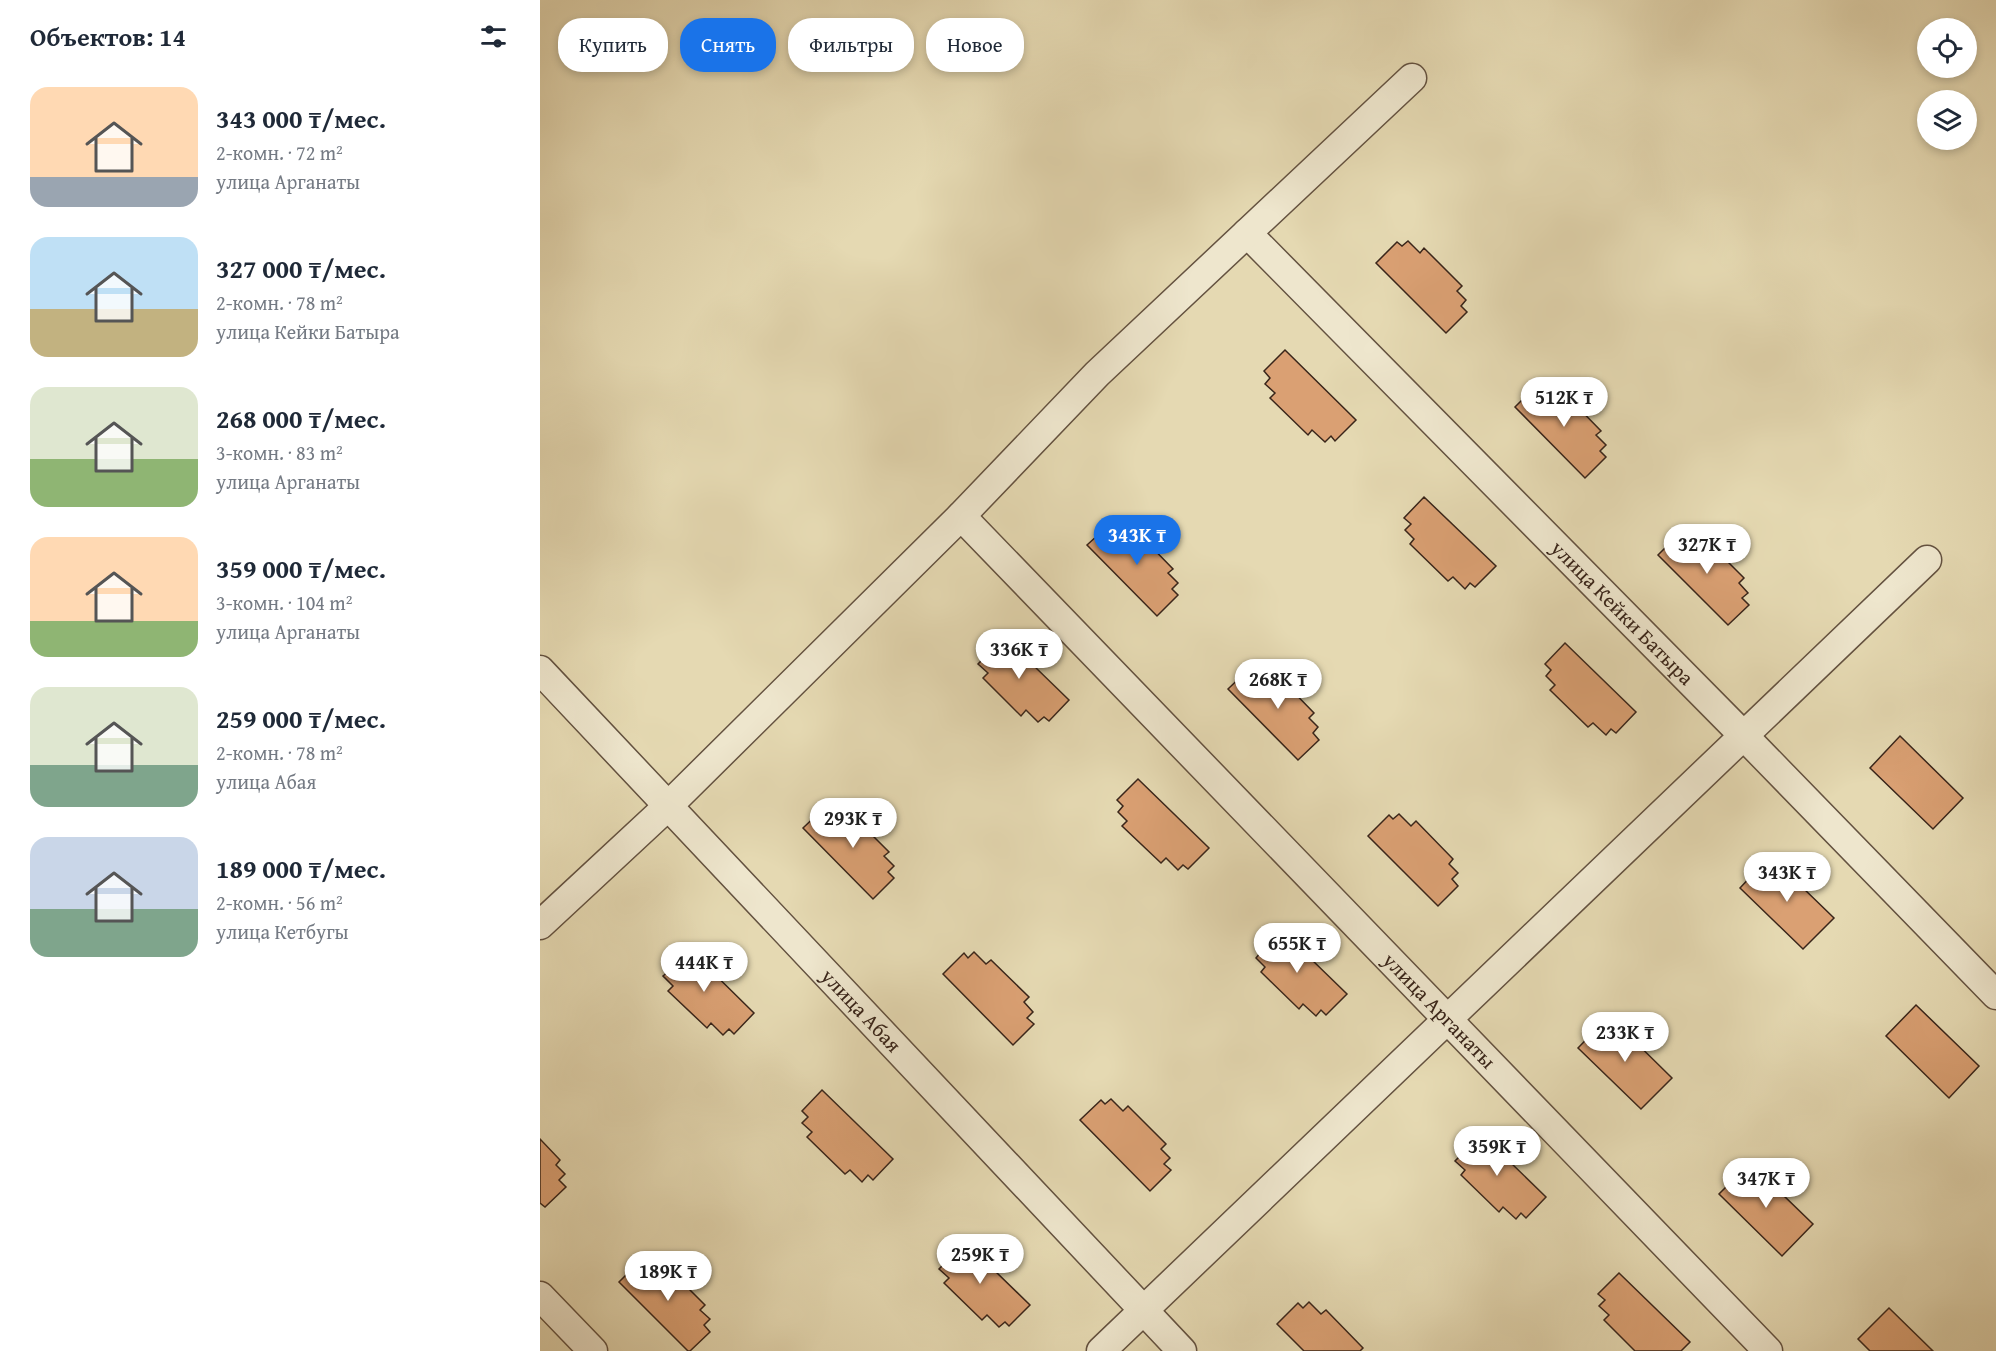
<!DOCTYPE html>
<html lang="ru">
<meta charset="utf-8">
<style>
body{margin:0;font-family:"Gentium Book Plus",serif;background:#f6f6f7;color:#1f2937;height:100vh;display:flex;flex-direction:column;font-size:22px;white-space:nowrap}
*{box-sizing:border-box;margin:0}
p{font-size:20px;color:#747a83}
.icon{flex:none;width:33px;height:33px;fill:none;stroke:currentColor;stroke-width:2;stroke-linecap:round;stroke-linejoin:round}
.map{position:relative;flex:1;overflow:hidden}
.drawer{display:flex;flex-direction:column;background:#fff;width:540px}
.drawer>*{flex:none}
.hud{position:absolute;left:18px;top:18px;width:570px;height:54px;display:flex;gap:12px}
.tools{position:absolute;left:1377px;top:18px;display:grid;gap:12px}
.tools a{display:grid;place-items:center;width:60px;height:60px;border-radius:50%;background:#fff;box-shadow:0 3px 9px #0003;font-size:30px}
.price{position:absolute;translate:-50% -51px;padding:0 14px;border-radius:21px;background:#fff;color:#222;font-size:20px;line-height:39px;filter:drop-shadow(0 2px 3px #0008)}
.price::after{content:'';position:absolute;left:50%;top:36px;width:18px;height:14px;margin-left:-9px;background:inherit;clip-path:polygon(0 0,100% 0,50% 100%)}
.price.on{background:#1a73e8;color:#fff}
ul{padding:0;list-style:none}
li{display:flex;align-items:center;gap:18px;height:150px;padding:0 30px}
li span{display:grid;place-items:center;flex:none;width:168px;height:120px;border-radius:18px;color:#555}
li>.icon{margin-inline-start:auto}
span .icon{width:72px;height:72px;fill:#fffc;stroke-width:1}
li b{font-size:26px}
h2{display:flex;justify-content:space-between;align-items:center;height:72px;padding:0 30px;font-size:26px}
.pill{padding:0 21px;border-radius:24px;background:#fff;box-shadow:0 3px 9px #0003;font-size:21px;line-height:54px}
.pill.on{background:#1a73e8;color:#fff}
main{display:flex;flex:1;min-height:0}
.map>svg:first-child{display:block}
.building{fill:#daa073;stroke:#39251a;stroke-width:1.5}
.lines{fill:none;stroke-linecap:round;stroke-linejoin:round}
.minor-casing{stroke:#645240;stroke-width:31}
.minor{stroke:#eee6cd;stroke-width:28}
.labels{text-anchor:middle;stroke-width:6;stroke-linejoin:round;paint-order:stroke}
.street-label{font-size:21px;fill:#39251a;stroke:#eee6cd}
</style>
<main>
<section class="drawer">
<h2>Объектов: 14<svg class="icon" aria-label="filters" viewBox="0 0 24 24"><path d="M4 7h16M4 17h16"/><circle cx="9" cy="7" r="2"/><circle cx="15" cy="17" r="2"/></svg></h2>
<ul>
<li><span style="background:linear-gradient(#ffd9b3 75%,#9aa5b1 0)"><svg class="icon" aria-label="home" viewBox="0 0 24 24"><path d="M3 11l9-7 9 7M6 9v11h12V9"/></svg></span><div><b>343 000 ₸/мес.</b><p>2-комн. · 72 m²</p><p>улица Арганаты</p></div></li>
<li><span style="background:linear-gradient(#bfe0f5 60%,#c2b280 0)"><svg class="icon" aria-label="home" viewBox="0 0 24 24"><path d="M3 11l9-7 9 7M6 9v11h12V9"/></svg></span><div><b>327 000 ₸/мес.</b><p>2-комн. · 78 m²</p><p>улица Кейки Батыра</p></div></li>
<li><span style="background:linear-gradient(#dfe7d0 60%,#8fb573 0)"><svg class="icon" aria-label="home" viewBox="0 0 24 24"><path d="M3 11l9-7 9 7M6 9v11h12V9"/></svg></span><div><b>268 000 ₸/мес.</b><p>3-комн. · 83 m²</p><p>улица Арганаты</p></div></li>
<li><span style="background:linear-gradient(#ffd9b3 70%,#8fb573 0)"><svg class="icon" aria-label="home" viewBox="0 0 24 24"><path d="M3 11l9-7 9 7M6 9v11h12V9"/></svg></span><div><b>359 000 ₸/мес.</b><p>3-комн. · 104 m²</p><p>улица Арганаты</p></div></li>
<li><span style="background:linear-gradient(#dfe7d0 65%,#7fa58c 0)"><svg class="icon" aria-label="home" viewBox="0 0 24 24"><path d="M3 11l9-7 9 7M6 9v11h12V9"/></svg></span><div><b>259 000 ₸/мес.</b><p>2-комн. · 78 m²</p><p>улица Абая</p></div></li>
<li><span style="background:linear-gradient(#c9d6e8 60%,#7fa58c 0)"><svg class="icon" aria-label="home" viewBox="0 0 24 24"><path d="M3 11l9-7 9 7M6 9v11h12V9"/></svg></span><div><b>189 000 ₸/мес.</b><p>2-комн. · 56 m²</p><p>улица Кетбугы</p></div></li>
</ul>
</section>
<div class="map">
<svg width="1456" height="1351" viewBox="0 0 1456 1351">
<rect width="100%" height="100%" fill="#e5d9b2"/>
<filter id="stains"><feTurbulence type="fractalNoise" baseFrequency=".00333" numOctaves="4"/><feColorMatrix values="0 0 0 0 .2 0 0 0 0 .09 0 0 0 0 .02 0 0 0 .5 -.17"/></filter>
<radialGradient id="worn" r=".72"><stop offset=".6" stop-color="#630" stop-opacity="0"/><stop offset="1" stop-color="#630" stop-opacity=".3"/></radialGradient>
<!-- building -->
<g class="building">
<path d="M 868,241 L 880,253 L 884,248 L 922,286 L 917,291 L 926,300 L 921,306 L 927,312 L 906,333 L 836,263 L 857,242 L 862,246 Z"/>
<path d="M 745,350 L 816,420 L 795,441 L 791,436 L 785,442 L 772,430 L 768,435 L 730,398 L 735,393 L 725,384 L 730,378 L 724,371 Z"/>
<path d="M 1006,385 L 1019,398 L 1024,393 L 1061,431 L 1056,435 L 1066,445 L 1060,451 L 1066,457 L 1045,478 L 975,407 L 996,386 L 1001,391 Z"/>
<path d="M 884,497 L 956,566 L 935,587 L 930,583 L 925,589 L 913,577 L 908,581 L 870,544 L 874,539 L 865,530 L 871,524 L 864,518 Z"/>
<path d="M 579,523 L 591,536 L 596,531 L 633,569 L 628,573 L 638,583 L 632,589 L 638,595 L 617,616 L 547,545 L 569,525 L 573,529 Z"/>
<path d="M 1150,533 L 1162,545 L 1166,540 L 1204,578 L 1199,583 L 1208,593 L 1202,598 L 1209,605 L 1188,625 L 1118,555 L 1139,534 L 1144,539 Z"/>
<path d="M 458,631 L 529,700 L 509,721 L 504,717 L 498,722 L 486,710 L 481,716 L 443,678 L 448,673 L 438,664 L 444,658 L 437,652 Z"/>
<path d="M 1025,643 L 1096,712 L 1076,733 L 1071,729 L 1066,735 L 1053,723 L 1048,727 L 1010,690 L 1015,685 L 1006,676 L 1011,670 L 1005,664 Z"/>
<path d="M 720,668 L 732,680 L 737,675 L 774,713 L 769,718 L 778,727 L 773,733 L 779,740 L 758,760 L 688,689 L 709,669 L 714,673 Z"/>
<path d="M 1360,736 L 1423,798 L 1393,829 L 1330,768 Z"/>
<path d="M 598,779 L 669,848 L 648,869 L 643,865 L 638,870 L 626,858 L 621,863 L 582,826 L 587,821 L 578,812 L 583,806 L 577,800 Z"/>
<path d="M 295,807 L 307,819 L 311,814 L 349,852 L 344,856 L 354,866 L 348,872 L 354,878 L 333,899 L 263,828 L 284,808 L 289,812 Z"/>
<path d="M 859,814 L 871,826 L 876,821 L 913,859 L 909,864 L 918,873 L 912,879 L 918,886 L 898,906 L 828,836 L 849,815 L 853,819 Z"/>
<path d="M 1230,856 L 1294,918 L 1263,949 L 1200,888 Z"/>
<path d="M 735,924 L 807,994 L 786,1015 L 781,1010 L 776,1016 L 763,1004 L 759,1009 L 721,972 L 725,967 L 716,958 L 721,952 L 715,945 Z"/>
<path d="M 143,943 L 214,1013 L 194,1034 L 189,1029 L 183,1035 L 171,1023 L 167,1028 L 128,991 L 133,986 L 123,976 L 129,971 L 123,964 Z"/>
<path d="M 434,952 L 446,964 L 451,960 L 489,997 L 484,1002 L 493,1012 L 487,1018 L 494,1024 L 473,1045 L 403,974 L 424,953 L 428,958 Z"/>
<path d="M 1376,1005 L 1439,1066 L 1409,1098 L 1346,1036 Z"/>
<path d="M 1069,1016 L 1132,1078 L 1101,1109 L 1038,1048 Z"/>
<path d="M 282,1090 L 353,1159 L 333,1180 L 328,1175 L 322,1182 L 310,1170 L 305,1174 L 267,1137 L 272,1132 L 262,1123 L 268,1117 L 262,1111 Z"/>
<path d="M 571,1099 L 583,1111 L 588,1106 L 626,1144 L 621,1149 L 630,1158 L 624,1164 L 631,1170 L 610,1191 L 540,1120 L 561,1100 L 565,1104 Z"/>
<path d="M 935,1128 L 1006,1197 L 986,1218 L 981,1213 L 976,1219 L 963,1207 L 959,1212 L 921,1175 L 925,1170 L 915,1161 L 921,1155 L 915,1149 Z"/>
<path d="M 0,1139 L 20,1160 L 16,1165 L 25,1174 L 19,1180 L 26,1187 L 5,1207 L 0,1203 Z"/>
<path d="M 1210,1163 L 1273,1224 L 1242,1256 L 1179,1194 Z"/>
<path d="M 419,1236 L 490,1305 L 469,1326 L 465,1322 L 459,1327 L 447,1315 L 442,1320 L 404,1283 L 409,1278 L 399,1269 L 405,1263 L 399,1257 Z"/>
<path d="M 111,1260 L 123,1272 L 127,1267 L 165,1305 L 160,1310 L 170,1319 L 164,1325 L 170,1332 L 150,1351 L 148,1351 L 79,1282 L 100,1261 L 105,1265 Z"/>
<path d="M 1079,1273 L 1150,1342 L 1141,1351 L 1095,1351 L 1064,1320 L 1069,1315 L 1059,1306 L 1065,1300 L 1058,1294 Z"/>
<path d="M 769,1302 L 781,1314 L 786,1310 L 823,1348 L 820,1351 L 764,1351 L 737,1324 L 758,1303 L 763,1308 Z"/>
<path d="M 1349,1308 L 1393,1351 L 1330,1351 L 1318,1339 Z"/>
</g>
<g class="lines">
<!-- minor casing -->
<g class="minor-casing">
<g id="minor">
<path id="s1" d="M 707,233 L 1204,736 L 1456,995"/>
<path id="s2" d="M 421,516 L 1228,1351"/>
<path id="s3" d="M 0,670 L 642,1351"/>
<path d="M 0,925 L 127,807 L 421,516 L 557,374 L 872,78"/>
<path d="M 0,1296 L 53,1351"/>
<path d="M 561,1351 L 1387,560"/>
</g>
</g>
<!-- minor -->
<use href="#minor" class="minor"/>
</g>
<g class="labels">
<!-- street labels -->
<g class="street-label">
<text dy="7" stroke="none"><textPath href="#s1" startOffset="534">улица Кейки Батыра</textPath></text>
<text dy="7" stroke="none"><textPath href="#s2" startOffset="688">улица Арганаты</textPath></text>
<text dy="7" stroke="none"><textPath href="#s3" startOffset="468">улица Абая</textPath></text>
</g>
</g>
<rect width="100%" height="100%" filter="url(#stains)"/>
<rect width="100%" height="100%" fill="url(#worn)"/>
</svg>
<div class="tools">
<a><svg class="icon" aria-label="locate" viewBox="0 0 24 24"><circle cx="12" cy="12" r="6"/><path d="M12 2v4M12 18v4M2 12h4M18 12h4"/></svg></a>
<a><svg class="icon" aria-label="layers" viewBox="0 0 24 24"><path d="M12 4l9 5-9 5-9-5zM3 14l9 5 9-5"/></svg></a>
</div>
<b class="price" style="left:1024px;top:428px">512K ₸</b>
<b class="price on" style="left:597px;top:566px">343K ₸</b>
<b class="price" style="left:1167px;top:575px">327K ₸</b>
<b class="price" style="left:479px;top:680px">336K ₸</b>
<b class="price" style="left:738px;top:710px">268K ₸</b>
<b class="price" style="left:313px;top:849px">293K ₸</b>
<b class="price" style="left:1247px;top:903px">343K ₸</b>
<b class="price" style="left:757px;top:974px">655K ₸</b>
<b class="price" style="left:164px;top:993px">444K ₸</b>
<b class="price" style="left:1085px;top:1063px">233K ₸</b>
<b class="price" style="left:957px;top:1177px">359K ₸</b>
<b class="price" style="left:1226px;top:1209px">347K ₸</b>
<b class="price" style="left:440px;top:1285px">259K ₸</b>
<b class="price" style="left:128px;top:1302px">189K ₸</b>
<div class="hud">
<a class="pill">Купить</a>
<a class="pill on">Снять</a>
<a class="pill">Фильтры</a>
<a class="pill">Новое</a>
</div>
</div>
</main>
